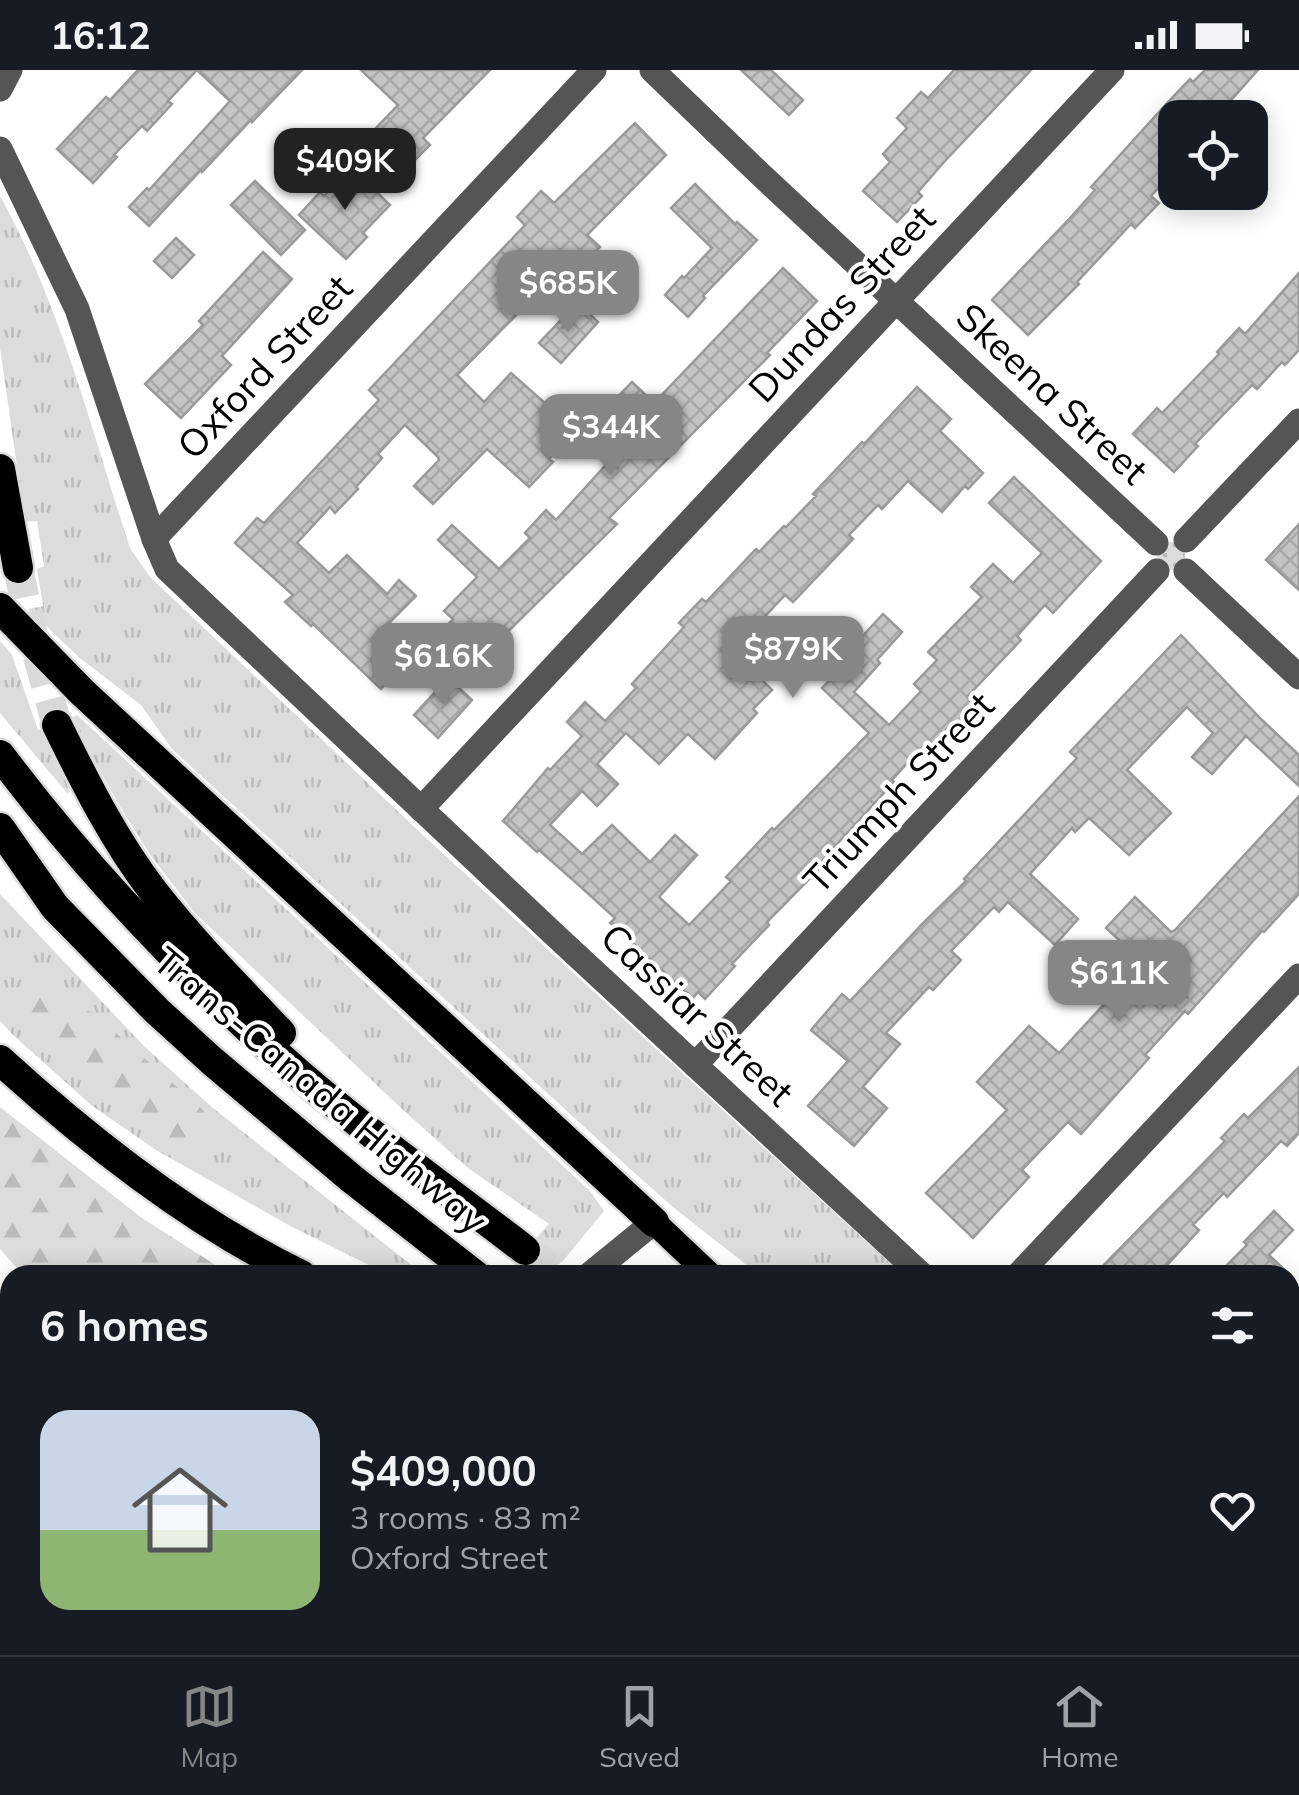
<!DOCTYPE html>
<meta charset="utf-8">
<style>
body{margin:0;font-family:Mulish,sans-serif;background:#242831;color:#f1f3f6;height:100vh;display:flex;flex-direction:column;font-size:38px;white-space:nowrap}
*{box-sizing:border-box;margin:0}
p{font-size:32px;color:#9ea1a6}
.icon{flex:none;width:55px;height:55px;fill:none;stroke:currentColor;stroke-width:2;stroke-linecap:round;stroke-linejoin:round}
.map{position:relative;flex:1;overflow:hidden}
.details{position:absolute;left:0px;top:1195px;width:1300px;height:390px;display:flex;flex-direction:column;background:#171b24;border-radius:30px 30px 0 0;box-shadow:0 5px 25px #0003}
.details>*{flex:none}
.fabs{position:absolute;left:1158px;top:30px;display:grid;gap:20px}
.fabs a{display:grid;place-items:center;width:110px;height:110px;border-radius:20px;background:#171b24;box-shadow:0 5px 25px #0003;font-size:50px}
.price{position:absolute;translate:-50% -85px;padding:0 22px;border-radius:20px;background:#858687;color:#fff;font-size:32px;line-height:65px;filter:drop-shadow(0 2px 5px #0008)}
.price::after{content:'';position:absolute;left:50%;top:60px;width:30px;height:22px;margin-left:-15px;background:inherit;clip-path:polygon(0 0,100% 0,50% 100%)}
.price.current{background:#222;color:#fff}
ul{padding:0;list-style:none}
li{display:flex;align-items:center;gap:30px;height:250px;padding:0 40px}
li span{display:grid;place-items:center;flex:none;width:280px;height:200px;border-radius:30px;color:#555}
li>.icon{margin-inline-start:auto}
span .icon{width:120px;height:120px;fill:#fffc;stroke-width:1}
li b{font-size:42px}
h2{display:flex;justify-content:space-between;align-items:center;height:120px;padding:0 40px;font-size:42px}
.status{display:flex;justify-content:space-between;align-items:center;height:70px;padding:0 50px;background:#171b24;direction:ltr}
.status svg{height:28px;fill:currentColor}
.menu{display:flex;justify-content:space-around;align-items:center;height:140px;border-top:2px solid #363941;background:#171b24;font-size:28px;color:#9ea1a6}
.menu a{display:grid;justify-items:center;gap:5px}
.menu .current{color:#858687}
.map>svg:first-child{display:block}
.grass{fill:url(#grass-tufts)}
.forest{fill:url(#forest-firs)}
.park{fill:#dcdcdc}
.garden{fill:url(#garden-dots)}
.building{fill:url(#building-cross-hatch);stroke:#999;stroke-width:2.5}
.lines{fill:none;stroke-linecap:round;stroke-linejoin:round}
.highway-tunnel{stroke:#d9d9d9;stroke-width:30;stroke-dasharray:30 15;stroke-linecap:butt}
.major-casing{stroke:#dbdbdb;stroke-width:30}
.highway-casing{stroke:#dbdbdb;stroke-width:35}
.minor{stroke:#555;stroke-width:25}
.major{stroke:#000;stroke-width:25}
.highway{stroke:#000;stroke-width:30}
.labels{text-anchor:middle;stroke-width:8;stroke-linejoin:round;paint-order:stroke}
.street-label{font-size:38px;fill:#000;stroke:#fff}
</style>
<div class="status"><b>16:12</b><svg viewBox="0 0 49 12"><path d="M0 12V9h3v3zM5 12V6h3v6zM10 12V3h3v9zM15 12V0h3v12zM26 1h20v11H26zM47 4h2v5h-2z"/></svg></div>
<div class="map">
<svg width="1299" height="1585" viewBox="0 0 1299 1585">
<defs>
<pattern id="grass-tufts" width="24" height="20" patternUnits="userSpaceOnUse" patternTransform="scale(2.5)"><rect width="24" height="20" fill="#dcdcdc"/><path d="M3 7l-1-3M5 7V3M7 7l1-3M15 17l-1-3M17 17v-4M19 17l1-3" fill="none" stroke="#bbb"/></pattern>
<pattern id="forest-firs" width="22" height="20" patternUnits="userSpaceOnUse" patternTransform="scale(2.5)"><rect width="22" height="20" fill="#dcdcdc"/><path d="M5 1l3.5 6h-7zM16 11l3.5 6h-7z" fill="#bbb"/></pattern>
<pattern id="garden-dots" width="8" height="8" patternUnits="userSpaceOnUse" patternTransform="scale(2.5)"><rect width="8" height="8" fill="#dcdcdc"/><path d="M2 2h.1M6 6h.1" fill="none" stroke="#bbb" stroke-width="1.8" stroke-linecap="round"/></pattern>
<pattern id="building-cross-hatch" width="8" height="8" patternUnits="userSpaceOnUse" patternTransform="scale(2.5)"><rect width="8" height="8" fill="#c4c4c4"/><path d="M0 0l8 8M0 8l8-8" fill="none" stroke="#a7a7a7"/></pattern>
</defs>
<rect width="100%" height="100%" fill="#fff"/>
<!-- grass -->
<g class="grass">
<path d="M 0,126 C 61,236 91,359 130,478 L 150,507 L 425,767 L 903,1205 L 760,1205 L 753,1200 L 674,1138 L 629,1098 L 172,679 L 141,635 L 81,589 L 28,539 L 43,536 L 37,499 L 44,496 L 37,451 L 25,452 L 0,278 Z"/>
<path d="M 0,571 L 12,585 L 38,660 L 45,659 L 70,722 L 67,723 L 0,643 Z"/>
<path d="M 77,645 L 590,1121 L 604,1141 L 563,1191 L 543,1205 L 507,1205 L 525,1180 L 549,1154 L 468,1098 L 403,1040 L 195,843 L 151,786 L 119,735 L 77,660 L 73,647 Z"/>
<path d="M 0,824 L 145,977 L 213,1038 L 424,1205 L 389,1205 L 292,1157 L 156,1080 L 91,1035 L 12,964 L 0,951 Z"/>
<path d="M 0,1315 L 10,1330 L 10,1374 L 0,1362 Z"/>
<path d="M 1290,1546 L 1299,1554 L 1299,1585 L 1159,1585 L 1147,1575 L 1290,1575 Z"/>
</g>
<!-- forest -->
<g class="forest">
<path d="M 47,921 L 93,943 L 201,1038 L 226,1070 L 186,1084 L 18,936 Z"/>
<path d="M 0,1037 L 142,1148 L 231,1205 L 23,1205 L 0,1179 Z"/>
</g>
<!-- park -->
<path class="park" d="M 0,1378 L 10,1381 L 10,1575 L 926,1575 L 938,1585 L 0,1585 Z"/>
<!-- garden -->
<circle class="garden" cx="1171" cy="486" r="14"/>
<!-- building -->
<g class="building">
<path d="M 138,0 L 302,0 L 252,52 L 251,50 L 202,102 L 201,100 L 149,156 L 129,137 L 147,118 L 149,120 L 230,31 L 197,0 L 168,31 L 172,34 L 147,61 L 142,56 L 114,85 L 117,87 L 93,113 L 57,79 L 106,27 L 110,30 Z"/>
<path d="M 361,0 L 490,0 L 423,68 L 430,75 L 411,94 L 375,59 L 398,35 Z"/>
<path d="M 741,0 L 771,0 L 803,30 L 789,45 Z"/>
<path d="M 954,0 L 1031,0 L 944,92 L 918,122 L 922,126 L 897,152 L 863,121 L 890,92 L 883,84 L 907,58 L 897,48 L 921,22 L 928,28 Z"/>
<path d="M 1205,0 L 1258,0 L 1215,48 L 1175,48 L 1175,100 L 1151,126 L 1159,133 L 1135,158 L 1131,154 L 1077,212 L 1079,214 L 1028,265 L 992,230 L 1070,148 L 1095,120 L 1091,117 L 1168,32 L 1190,9 L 1193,12 Z"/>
<path d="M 635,53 L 666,85 L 587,165 L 600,177 L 585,192 L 577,184 L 567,195 L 565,193 L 536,225 L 457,305 L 484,332 L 511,303 L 555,342 L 575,361 L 549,389 L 553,392 L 529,417 L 487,379 L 433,434 L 414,416 L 439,390 L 438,387 L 405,355 L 378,384 L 382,388 L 356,417 L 358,419 L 335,443 L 330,437 L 297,473 L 329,503 L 347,485 L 387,524 L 399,510 L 416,526 L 383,559 L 412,586 L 381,619 L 313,554 L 311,556 L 285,532 L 293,525 L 235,473 L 257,448 L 264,453 L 379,330 L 369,320 L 525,155 L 517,147 L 541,121 L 554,133 Z"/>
<path d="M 351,97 L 390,135 L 363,163 L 367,167 L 346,189 L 299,145 L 320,122 L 324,126 Z"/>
<path d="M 255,111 L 305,160 L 281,185 L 231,135 Z"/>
<path d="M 695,114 L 735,154 L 737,152 L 757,170 L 703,226 L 705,228 L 688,247 L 665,225 L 682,206 L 684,208 L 712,178 L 671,138 Z"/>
<path d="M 176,168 L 194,185 L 172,208 L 154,191 Z"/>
<path d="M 263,182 L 292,209 L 222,286 L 231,295 L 181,348 L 145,314 L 203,255 L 199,251 Z"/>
<path d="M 783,198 L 817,231 L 767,283 L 770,285 L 609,448 L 617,454 L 481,588 L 486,593 L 466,614 L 426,577 L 453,549 L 444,541 L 477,507 L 438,470 L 452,455 L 499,499 L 530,468 L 525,463 L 546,440 L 556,450 L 612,388 L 592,369 L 618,343 L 610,335 L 632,312 L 654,333 Z"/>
<path d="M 1299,203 L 1299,280 L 1285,295 L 1282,292 L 1257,319 L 1252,315 L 1195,374 L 1198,376 L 1174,402 L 1133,364 L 1157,338 L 1162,343 L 1219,284 L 1217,282 L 1239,258 L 1245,264 Z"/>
<path d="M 582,237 L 598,252 L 561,293 L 539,273 L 562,249 L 567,254 Z"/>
<path d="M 917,317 L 951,349 L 940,361 L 983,403 L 968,419 L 965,416 L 942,442 L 908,411 L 882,439 L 878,435 L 849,465 L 853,469 L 793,532 L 785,525 L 733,580 L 772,620 L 753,639 L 757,643 L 715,689 L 688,664 L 659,694 L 626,663 L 597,694 L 618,714 L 597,736 L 582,721 L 550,755 L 582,784 L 612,755 L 650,792 L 675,765 L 697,785 L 659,827 L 689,855 L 731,811 L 726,807 L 772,758 L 774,760 L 789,745 L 869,663 L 822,618 L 845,594 L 843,592 L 848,586 L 846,584 L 883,544 L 902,562 L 877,590 L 880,593 L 854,622 L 889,655 L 921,621 L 914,614 L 937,590 L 928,582 L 982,527 L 971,517 L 993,494 L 1013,513 L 1042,483 L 989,433 L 1014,407 L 1101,491 L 1053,543 L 1045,535 L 1017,566 L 1021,570 L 968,626 L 975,633 L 956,654 L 954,651 L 927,680 L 923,676 L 892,710 L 894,712 L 817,796 L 819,799 L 767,852 L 769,855 L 732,894 L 735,896 L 705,929 L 698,922 L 693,928 L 610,853 L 615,848 L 582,818 L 539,780 L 537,782 L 503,751 L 548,698 L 550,700 L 582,666 L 567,652 L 585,632 L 605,651 L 636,618 L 632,614 L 684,557 L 679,553 L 702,529 L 706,532 L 756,479 L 759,482 L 784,456 L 786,457 L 816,426 L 813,424 L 862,372 L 864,374 Z"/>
<path d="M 1299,454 L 1299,520 L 1266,490 Z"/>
<path d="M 1181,565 L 1261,649 L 1299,685 L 1299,716 L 1246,666 L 1212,704 L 1192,687 L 1213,663 L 1187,637 L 1127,700 L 1171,743 L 1129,785 L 1089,748 L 1075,762 L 1072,758 L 1030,804 L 1078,849 L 1055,875 L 1008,832 L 999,842 L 994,837 L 951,881 L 961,890 L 933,920 L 929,917 L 886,963 L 900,974 L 863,1017 L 887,1038 L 854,1076 L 808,1036 L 848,991 L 811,960 L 842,924 L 850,931 L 922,854 L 966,811 L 964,809 L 1077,688 L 1070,682 Z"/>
<path d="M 448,608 L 472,630 L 438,668 L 414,645 Z"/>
<path d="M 1299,726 L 1299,824 L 1264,862 L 1262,861 L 1188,944 L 1185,941 L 1145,985 L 1149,988 L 1081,1064 L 1068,1052 L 1022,1100 L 1029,1107 L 973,1168 L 926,1123 L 1007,1040 L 977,1012 L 1029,956 L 1059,983 L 1143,892 L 1106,858 L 1135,827 L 1171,862 L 1175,860 Z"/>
<path d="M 1299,997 L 1299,1063 L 1287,1076 L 1281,1071 L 1227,1127 L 1224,1123 L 1193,1155 L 1199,1160 L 1158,1205 L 1094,1205 L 1225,1071 L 1221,1068 L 1244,1044 L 1248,1048 Z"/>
<path d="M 1274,1141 L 1293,1160 L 1269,1185 L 1290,1205 L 1217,1205 L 1247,1175 L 1244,1172 Z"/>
</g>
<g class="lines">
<!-- highway-tunnel -->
<g class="highway-tunnel">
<path d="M 18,498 L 34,572 L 57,655"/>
<path d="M 525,1180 L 562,1205"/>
<path d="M 958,1575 L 970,1585"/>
</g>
<!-- major casing -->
<g class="major-casing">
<g id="major">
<path d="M 654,1152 L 710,1205"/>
<path d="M 997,1575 L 1008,1585"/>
<path d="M 1049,1575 L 1062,1585"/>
<path d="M 1115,1575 L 1126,1585"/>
</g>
</g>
<!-- highway casing -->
<g class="highway-casing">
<g id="highway">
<path d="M 0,399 L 18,498"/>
<path d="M 0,538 L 82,622 L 654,1152"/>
<path d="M 57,655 C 85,712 114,770 153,821 C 192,871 237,917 281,963"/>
<path d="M 0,685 C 88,802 187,906 297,1002 C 368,1064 450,1122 525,1180"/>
<path d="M 0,758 L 55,837 L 157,941 L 212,991 L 352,1109 L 475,1205"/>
<path d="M 0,990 C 90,1072 192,1152 301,1205"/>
</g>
</g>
<!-- minor -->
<g class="minor">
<path d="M 652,0 L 759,103 L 1156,473"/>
<path d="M 0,19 L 10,0"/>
<path d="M 0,79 L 77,239 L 154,469 L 167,499 L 558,868 L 922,1205"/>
<path d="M 154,469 L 594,0"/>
<path d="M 1186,470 L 1299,351"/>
<path d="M 1186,501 L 1299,607"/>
<path d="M 421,739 L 1112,0"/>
<path d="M 695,995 L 1157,501"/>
<path d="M 589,1205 L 654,1152"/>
<path d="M 1018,1205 L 1299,906"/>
<path d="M 0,1243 L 10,1257"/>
<path d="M 1290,1460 L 1299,1450"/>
<path d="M 1290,1530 L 1299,1538"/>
</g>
<!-- major -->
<use href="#major" class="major"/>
<!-- highway -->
<use href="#highway" class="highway"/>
</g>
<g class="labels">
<!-- street labels -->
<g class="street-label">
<text transform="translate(842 234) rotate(-47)" y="13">Dundas Street</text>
<text transform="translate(265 297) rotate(-47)" y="13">Oxford Street</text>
<text transform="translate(1052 324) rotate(43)" y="13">Skeena Street</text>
<text transform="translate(899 723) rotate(-47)" y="13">Triumph Street</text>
<text transform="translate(697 945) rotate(43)" y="13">Cassiar Street</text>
<text transform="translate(320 1021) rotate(40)" y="13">Trans-Canada Highway</text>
</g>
</g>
</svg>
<div class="fabs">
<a><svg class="icon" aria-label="locate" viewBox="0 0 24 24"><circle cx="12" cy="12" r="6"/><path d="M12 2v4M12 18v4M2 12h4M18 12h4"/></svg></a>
</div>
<b class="price current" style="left:345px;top:143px">$409K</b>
<b class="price" style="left:568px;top:265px">$685K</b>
<b class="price" style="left:611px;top:409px">$344K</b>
<b class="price" style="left:793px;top:631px">$879K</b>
<b class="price" style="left:443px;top:638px">$616K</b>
<b class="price" style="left:1119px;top:955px">$611K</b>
<section class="details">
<h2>6 homes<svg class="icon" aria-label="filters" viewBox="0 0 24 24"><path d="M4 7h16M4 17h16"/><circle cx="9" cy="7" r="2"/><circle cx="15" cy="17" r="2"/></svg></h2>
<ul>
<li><span style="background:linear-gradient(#c9d6e8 60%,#8fb573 0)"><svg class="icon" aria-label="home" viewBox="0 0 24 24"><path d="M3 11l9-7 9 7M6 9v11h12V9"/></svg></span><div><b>$409,000</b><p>3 rooms · 83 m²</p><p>Oxford Street</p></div><svg class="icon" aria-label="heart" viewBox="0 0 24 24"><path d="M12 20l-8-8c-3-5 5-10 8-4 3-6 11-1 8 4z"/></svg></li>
</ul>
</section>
</div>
<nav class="menu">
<a class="current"><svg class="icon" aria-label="map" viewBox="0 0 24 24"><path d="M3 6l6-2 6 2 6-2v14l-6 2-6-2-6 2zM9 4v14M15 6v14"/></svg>Map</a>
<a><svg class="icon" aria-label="saved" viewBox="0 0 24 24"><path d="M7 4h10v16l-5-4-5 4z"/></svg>Saved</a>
<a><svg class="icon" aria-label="home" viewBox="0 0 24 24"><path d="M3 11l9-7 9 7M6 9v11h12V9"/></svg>Home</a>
</nav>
